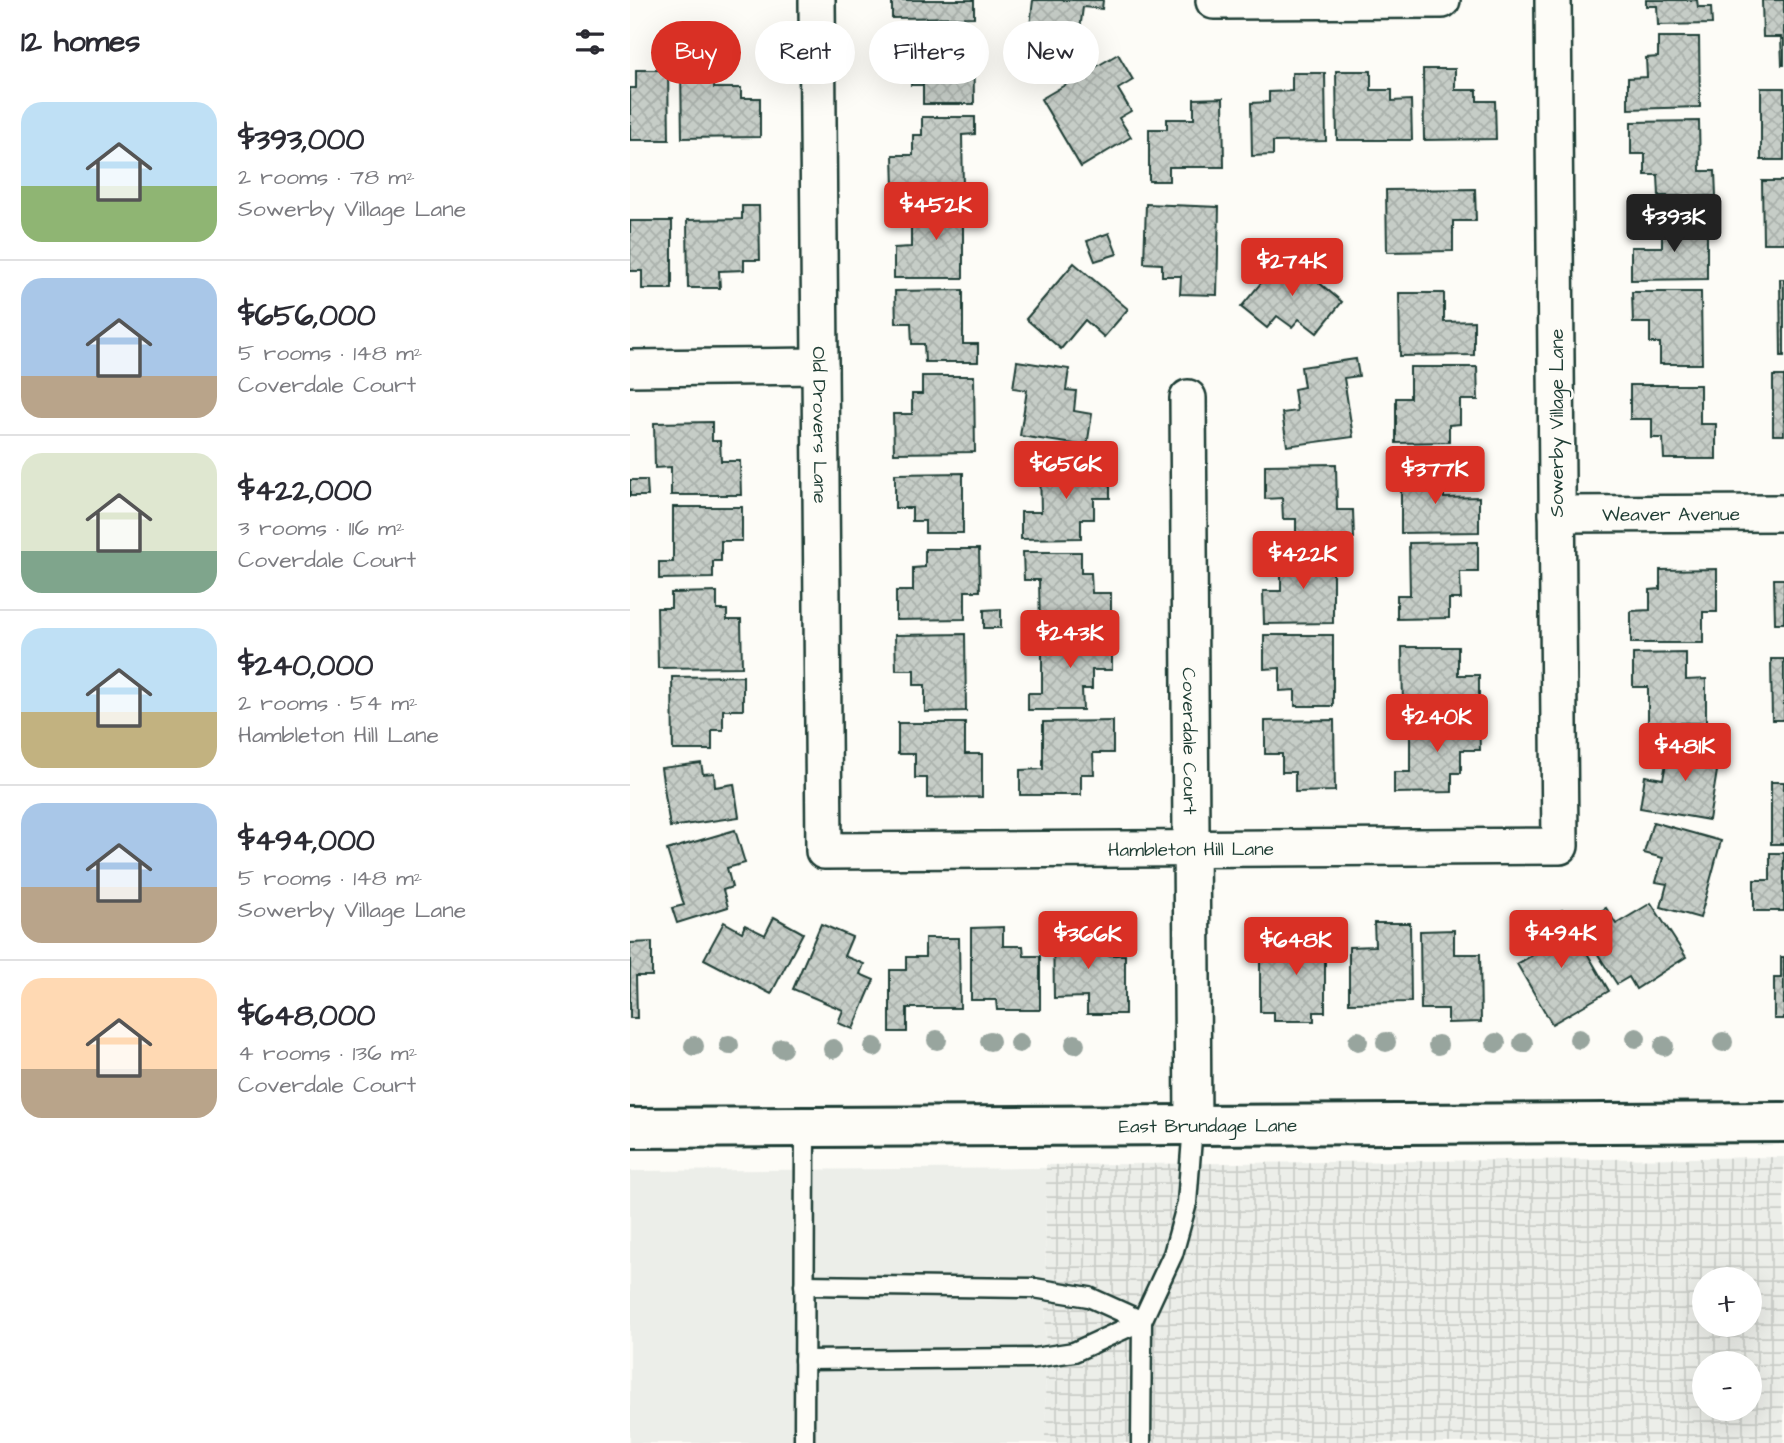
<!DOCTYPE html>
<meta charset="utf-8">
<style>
body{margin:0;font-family:"Architects Daughter",sans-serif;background:#f7f7f7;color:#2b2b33;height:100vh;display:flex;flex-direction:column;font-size:26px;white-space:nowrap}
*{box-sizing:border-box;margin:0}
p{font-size:23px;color:#7c7c81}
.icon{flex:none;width:38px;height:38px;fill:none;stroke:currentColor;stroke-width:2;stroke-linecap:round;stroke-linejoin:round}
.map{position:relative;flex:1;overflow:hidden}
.side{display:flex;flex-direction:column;background:#fff;width:630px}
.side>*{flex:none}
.hud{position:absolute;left:21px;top:21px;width:665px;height:63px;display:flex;gap:14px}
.controls{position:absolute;left:1062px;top:1267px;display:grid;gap:14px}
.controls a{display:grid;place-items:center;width:70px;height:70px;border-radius:50%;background:#fff;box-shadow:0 7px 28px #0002;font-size:35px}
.price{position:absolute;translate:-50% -60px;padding:0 16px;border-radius:7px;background:#d93025;color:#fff;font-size:23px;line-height:46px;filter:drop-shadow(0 2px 4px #0008)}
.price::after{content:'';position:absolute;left:50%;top:42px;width:21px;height:16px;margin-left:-10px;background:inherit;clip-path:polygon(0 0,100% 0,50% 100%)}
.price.current{background:#222;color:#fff}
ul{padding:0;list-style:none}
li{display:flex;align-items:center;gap:21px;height:175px;padding:0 21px}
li+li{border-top:2px solid #e1e1e2}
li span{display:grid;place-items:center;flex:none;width:196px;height:140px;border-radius:21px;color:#555}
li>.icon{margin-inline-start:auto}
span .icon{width:84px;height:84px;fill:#fffc;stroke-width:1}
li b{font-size:30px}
h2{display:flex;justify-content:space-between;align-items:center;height:84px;padding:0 21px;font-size:30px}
.chip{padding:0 24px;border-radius:32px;background:#fff;box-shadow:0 7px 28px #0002;font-size:24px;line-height:63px}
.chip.current{background:#d93025;color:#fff}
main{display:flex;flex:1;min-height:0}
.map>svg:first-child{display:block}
.built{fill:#eceee9}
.industrial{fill:url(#industrial-grid);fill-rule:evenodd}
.building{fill:url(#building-cross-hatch);stroke:#1f3d34;stroke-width:2}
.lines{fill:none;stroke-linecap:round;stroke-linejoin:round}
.service-casing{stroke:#1f3d34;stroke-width:23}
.minor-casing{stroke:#1f3d34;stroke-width:40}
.secondary-casing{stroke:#1f3d34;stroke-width:44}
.service{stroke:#fdfcf7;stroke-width:18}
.minor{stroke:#fdfcf7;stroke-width:35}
.secondary{stroke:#fdfcf7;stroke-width:38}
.tree{fill:#98a59e}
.labels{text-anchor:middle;stroke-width:5;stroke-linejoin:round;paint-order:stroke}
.street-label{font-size:19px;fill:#1f3d34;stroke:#fdfcf7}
</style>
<main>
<section class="side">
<h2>12 homes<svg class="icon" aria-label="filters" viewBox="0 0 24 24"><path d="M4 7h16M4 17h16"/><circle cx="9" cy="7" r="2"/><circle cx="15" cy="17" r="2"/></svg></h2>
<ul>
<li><span style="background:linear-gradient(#bfe0f5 60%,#8fb573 0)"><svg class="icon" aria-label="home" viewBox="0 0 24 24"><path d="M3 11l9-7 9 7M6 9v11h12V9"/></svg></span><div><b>$393,000</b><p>2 rooms · 78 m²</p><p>Sowerby Village Lane</p></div></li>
<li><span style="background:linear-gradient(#a9c7e8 70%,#b9a48a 0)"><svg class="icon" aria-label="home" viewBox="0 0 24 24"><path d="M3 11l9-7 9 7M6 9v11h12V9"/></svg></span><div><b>$656,000</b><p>5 rooms · 148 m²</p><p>Coverdale Court</p></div></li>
<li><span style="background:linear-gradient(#dfe7d0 70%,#7fa58c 0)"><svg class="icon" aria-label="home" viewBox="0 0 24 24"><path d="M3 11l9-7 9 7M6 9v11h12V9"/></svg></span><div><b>$422,000</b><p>3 rooms · 116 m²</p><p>Coverdale Court</p></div></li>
<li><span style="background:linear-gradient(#bfe0f5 60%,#c2b280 0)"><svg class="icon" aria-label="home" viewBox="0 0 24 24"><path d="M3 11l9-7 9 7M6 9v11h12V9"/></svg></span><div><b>$240,000</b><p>2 rooms · 54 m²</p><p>Hambleton Hill Lane</p></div></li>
<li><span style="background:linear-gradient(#a9c7e8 60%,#b9a48a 0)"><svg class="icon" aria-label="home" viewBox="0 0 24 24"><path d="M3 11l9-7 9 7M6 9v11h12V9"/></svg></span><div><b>$494,000</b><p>5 rooms · 148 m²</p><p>Sowerby Village Lane</p></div></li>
<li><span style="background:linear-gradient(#ffd9b3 65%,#b9a48a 0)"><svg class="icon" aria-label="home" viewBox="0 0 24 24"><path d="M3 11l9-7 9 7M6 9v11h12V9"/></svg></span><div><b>$648,000</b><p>4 rooms · 136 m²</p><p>Coverdale Court</p></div></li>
</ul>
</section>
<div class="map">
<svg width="1154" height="1443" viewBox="0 0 1154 1443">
<defs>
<pattern id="industrial-grid" width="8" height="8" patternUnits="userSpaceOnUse" patternTransform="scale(1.75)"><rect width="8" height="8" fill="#eceee9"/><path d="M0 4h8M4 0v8" fill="none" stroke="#cacdc8"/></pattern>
<pattern id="building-cross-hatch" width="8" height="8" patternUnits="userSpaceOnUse" patternTransform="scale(1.75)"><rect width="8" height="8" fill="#c6cdc7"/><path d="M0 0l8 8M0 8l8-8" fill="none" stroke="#aab1ac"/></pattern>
</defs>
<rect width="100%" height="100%" fill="#fdfcf7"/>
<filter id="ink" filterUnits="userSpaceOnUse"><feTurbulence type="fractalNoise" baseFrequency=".0143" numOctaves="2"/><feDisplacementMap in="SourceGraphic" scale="14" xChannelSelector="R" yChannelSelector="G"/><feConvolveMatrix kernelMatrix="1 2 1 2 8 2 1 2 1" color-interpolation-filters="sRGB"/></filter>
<g filter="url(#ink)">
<!-- built -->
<path class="built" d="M 416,1168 L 415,1443 L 0,1443 L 0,1171 Z"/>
<!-- industrial -->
<path class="industrial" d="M 1154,1157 L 1154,1443 L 415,1443 L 416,1165 ZM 1074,1279 L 1120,1279 L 1120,1325 L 1074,1325 ZM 1074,1363 L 1120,1363 L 1120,1409 L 1074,1409 Z"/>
<!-- building -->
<g class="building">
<path d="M 262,0 L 344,0 L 344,17 L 262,18 Z"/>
<path d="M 403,0 L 473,0 L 472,9 L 453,7 L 450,30 L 439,29 L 437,48 L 398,44 Z"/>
<path d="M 1016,0 L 1067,0 L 1068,7 L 1081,7 L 1082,24 L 1028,25 L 1027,6 L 1016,6 Z"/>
<path d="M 1132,0 L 1154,0 L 1154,65 L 1152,65 L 1151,37 L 1133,37 Z"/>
<path d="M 343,31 L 344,104 L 293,104 L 293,85 L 281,85 L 281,62 L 263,62 L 262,32 Z"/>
<path d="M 1028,37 L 1069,37 L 1070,107 L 998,109 L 998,78 L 1017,77 L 1016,58 L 1028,57 Z"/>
<path d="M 488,54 L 503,80 L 488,89 L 501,111 L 489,118 L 501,137 L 451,167 L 411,99 Z"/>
<path d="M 84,68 L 84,88 L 111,88 L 111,98 L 130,98 L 130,137 L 52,138 L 51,69 Z"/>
<path d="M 793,69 L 825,69 L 825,90 L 847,90 L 847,101 L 865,101 L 866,139 L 794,140 Z"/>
<path d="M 6,70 L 38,70 L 39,140 L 0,140 L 0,88 L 6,88 Z"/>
<path d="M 706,71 L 741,71 L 741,90 L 762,90 L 762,101 L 781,100 L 782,140 L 707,140 Z"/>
<path d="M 662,73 L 695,73 L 696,141 L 643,142 L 643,155 L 622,156 L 621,103 L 639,102 L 639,92 L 662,91 Z"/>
<rect x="1131" y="88" width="23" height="72"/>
<path d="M 593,98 L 594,167 L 539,167 L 539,181 L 519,181 L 519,129 L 537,129 L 537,119 L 564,119 L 564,99 Z"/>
<path d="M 292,117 L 345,117 L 345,134 L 332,135 L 333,187 L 264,188 L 263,155 L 283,155 L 283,135 L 292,135 Z"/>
<path d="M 1069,121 L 1070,171 L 1085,171 L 1086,196 L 1029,196 L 1028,175 L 1015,175 L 1015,154 L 1001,154 L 1001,122 Z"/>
<path d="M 1132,181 L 1154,181 L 1154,243 L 1133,243 Z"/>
<path d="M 845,189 L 846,221 L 823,221 L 823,251 L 757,252 L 756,190 Z"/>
<path d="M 292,202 L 346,202 L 346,221 L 333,221 L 333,278 L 264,278 L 264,248 L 281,247 L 281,221 L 292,221 Z"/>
<path d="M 516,204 L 589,207 L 587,295 L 550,294 L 551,276 L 532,276 L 532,264 L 514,263 Z"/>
<path d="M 112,206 L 129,206 L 130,260 L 114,260 L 114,270 L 89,271 L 90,288 L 58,288 L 57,220 L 112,219 Z"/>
<path d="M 1077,220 L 1077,279 L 1001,280 L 1001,247 L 1032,247 L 1032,221 Z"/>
<path d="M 0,221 L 42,221 L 42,289 L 12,289 L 12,271 L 0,271 Z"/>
<path d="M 479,233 L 487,254 L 465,261 L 457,241 Z"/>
<path d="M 655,254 L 712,302 L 687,333 L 669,319 L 662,327 L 647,316 L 637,328 L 611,307 Z"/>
<path d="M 444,263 L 498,309 L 474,337 L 455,320 L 431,349 L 396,319 Z"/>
<path d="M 1150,279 L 1154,279 L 1154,356 L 1151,356 Z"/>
<path d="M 333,290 L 333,344 L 348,344 L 348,362 L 295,362 L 294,344 L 282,344 L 281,323 L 266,323 L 265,291 Z"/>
<path d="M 1002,292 L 1071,292 L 1072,364 L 1030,364 L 1030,343 L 1020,343 L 1020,323 L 1003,323 Z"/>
<path d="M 769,293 L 814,293 L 814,322 L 844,321 L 844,355 L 770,356 Z"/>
<path d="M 726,359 L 729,376 L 714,378 L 723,437 L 657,446 L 652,413 L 667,411 L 664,389 L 674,387 L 671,367 Z"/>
<path d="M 387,361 L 439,369 L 436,390 L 446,391 L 444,411 L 462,414 L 457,446 L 390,436 L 397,390 L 383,388 Z"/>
<path d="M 780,367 L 847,367 L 848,400 L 830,400 L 830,424 L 819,425 L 819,442 L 766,443 L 766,398 L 780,398 Z"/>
<path d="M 292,376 L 344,376 L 345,452 L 264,453 L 263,414 L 282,414 L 282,394 L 292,394 Z"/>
<rect x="1143" y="376" width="11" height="59"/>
<path d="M 1000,385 L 1070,385 L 1070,424 L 1086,424 L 1086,459 L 1034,459 L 1033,438 L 1022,438 L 1022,419 L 1000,419 Z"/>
<path d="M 82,422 L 82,441 L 90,441 L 91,461 L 110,461 L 111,495 L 41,495 L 41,467 L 25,468 L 24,423 Z"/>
<path d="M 706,464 L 707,510 L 723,510 L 724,538 L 666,539 L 666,519 L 653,519 L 652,498 L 635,499 L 635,465 Z"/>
<path d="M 480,466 L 480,498 L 464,498 L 464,519 L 451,519 L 451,538 L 391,539 L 391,512 L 411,512 L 410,467 Z"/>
<path d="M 771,471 L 814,471 L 814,498 L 849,497 L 849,532 L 771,533 Z"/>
<path d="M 333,473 L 333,533 L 295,533 L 295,521 L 282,521 L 282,508 L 265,508 L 265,474 Z"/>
<path d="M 0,480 L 17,480 L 18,496 L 0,496 Z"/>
<path d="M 43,507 L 112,507 L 112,541 L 91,541 L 91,561 L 83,561 L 83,578 L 29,579 L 29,562 L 43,562 Z"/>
<path d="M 848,542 L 848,572 L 830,572 L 831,599 L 819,599 L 819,618 L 767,619 L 767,595 L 780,595 L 779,543 Z"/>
<path d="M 295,549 L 349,549 L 350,591 L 335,591 L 335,619 L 266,620 L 266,591 L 283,591 L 283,568 L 295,567 Z"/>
<path d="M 703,550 L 703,623 L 634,624 L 633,591 L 651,591 L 651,569 L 662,569 L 662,551 Z"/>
<path d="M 393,552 L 451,552 L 451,573 L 461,573 L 462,593 L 481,593 L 481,625 L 410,626 L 409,580 L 394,580 Z"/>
<path d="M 1087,569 L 1087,612 L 1073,612 L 1073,643 L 1001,643 L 1001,611 L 1020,610 L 1020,590 L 1030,589 L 1030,570 Z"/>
<path d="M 1144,579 L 1154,579 L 1154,623 L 1145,623 Z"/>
<path d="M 87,592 L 87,610 L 97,610 L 97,620 L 111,620 L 112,667 L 28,668 L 27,608 L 41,608 L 41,593 Z"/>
<path d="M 371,609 L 371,628 L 354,628 L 354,610 Z"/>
<path d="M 335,634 L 336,711 L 295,712 L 295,685 L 284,685 L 284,670 L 266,670 L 265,635 Z"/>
<path d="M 634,635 L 703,635 L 703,706 L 665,706 L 665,690 L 650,691 L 650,668 L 634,669 Z"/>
<path d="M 412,636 L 482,636 L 482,670 L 462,670 L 462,689 L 452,689 L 453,710 L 398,710 L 398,693 L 412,693 Z"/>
<path d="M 772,647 L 828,647 L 828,675 L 849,675 L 849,708 L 773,709 Z"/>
<path d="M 1056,653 L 1056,680 L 1076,679 L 1076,723 L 1018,723 L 1018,687 L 1003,687 L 1003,654 Z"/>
<path d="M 1141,659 L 1154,659 L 1154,720 L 1142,720 Z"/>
<path d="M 113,676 L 113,710 L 93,710 L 93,730 L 82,730 L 82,750 L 43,750 L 42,677 Z"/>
<path d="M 849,718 L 850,750 L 831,750 L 831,773 L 822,773 L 822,792 L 764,793 L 764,772 L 780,772 L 780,719 Z"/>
<path d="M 704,720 L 705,791 L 665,792 L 665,772 L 652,772 L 652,754 L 635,754 L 635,721 Z"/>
<path d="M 483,721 L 483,753 L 463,753 L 464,774 L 451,774 L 451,795 L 390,795 L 390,770 L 413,769 L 413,722 Z"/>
<path d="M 268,723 L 335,723 L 335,754 L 352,754 L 352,797 L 297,798 L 297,778 L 285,778 L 285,754 L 268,754 Z"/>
<path d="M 1050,740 L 1091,747 L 1079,820 L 1010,808 L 1015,776 L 1033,779 L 1037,758 L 1047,760 Z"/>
<path d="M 71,763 L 73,774 L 84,773 L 85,787 L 104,784 L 109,817 L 40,827 L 31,768 Z"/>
<rect x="1141" y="782" width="13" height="62"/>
<path d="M 1023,822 L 1091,841 L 1070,918 L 1031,907 L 1037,884 L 1026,882 L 1033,858 L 1014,853 Z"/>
<path d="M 105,830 L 115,863 L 97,868 L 102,887 L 93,890 L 98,907 L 47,923 L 42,908 L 54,905 L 37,850 Z"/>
<path d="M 1140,853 L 1154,853 L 1154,911 L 1124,911 L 1124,880 L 1140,880 Z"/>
<path d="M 1021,903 L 1056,957 L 1006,989 L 999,977 L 987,984 L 949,925 L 976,908 L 986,924 Z"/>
<path d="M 932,910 L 979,991 L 922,1024 L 887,964 L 912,950 L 899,929 Z"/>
<path d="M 144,917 L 173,933 L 141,994 L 74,959 L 94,922 L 112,932 L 115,925 L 135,935 Z"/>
<path d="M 744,923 L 780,923 L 781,1002 L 719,1003 L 719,947 L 745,946 Z"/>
<path d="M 191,924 L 222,937 L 214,956 L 234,964 L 230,974 L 244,980 L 223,1029 L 208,1023 L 213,1010 L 163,989 Z"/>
<path d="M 660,925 L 695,925 L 695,1012 L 684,1012 L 684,1021 L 644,1021 L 644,1012 L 630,1012 L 630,958 L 660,957 Z"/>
<path d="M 423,926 L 458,926 L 459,945 L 478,945 L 478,955 L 495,955 L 495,1014 L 457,1014 L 457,997 L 424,998 Z"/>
<path d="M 373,927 L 373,946 L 393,946 L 394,956 L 410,956 L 410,1010 L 367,1010 L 366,1000 L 341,1000 L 341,928 Z"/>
<path d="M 824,930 L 824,954 L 850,954 L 851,1022 L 818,1023 L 818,1009 L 791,1009 L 790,931 Z"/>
<path d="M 295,938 L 329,938 L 330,1008 L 277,1008 L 277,1032 L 260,1032 L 260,970 L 276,970 L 276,957 L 295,957 Z"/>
<path d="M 22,942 L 22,976 L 6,976 L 7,1018 L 0,1018 L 0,943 Z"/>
<path d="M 1151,957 L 1154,957 L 1154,1019 L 1144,1019 L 1144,978 L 1151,978 Z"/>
</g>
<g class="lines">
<!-- service casing -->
<g class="service-casing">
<g id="service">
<path d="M 174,1285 L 404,1288 L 459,1297 L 512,1321 L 543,1254 L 557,1203 L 563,1125"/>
<path d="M 174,1360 L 404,1358 L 444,1352 L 512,1321 L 511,1443"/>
<path d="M 174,1443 L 175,1127"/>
</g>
</g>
<!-- minor casing -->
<g class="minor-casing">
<g id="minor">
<path id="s1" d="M 187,0 L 194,851 L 930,846 L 923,0"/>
<path d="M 584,1 L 812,0"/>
<path d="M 0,368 L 190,366"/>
<path id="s2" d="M 558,398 L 563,1125"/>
<path id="s3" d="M 927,514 L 1154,513"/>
</g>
</g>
<!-- secondary casing -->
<g class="secondary-casing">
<g id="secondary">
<path id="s4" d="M 0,1128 L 1154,1122"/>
</g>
</g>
<!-- service -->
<use href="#service" class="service"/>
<!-- minor -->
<use href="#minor" class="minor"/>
<!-- secondary -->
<use href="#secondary" class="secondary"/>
</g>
<!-- trees -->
<g class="tree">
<circle cx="1006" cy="1038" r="10"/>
<circle cx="949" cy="1039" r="10"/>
<circle cx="307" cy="1040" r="10"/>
<circle cx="360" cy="1041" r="10"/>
<circle cx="728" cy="1041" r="10"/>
<circle cx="756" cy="1042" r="10"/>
<circle cx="1093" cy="1042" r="10"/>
<circle cx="389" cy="1043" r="10"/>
<circle cx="866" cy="1043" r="10"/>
<circle cx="893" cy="1043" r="10"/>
<circle cx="445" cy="1044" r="10"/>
<circle cx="99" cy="1045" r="10"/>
<circle cx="808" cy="1045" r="10"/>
<circle cx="64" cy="1046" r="10"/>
<circle cx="1034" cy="1046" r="10"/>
<circle cx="244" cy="1047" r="10"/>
<circle cx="152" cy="1048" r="10"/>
<circle cx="203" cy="1049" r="10"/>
</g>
</g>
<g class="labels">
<!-- street labels -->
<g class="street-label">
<text transform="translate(926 423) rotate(-90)" y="7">Sowerby Village Lane</text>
<text dy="7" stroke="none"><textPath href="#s1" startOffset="425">Old Drovers Lane</textPath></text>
<text dy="7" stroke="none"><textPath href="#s3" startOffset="114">Weaver Avenue</textPath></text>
<text dy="7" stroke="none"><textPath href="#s2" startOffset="343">Coverdale Court</textPath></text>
<text dy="7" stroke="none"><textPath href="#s1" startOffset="1218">Hambleton Hill Lane</textPath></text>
<text dy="7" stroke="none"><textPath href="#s4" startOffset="578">East Brundage Lane</textPath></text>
</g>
</g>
</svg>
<div class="controls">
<a>+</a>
<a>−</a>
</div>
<b class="price" style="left:306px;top:242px">$452K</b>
<b class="price current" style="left:1044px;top:254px">$393K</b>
<b class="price" style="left:662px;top:298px">$274K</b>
<b class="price" style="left:436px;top:501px">$656K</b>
<b class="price" style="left:805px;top:506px">$377K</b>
<b class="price" style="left:673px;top:591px">$422K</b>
<b class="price" style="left:440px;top:670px">$243K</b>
<b class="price" style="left:807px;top:754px">$240K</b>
<b class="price" style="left:1055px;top:783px">$481K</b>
<b class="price" style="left:931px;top:970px">$494K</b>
<b class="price" style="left:458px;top:971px">$366K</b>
<b class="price" style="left:666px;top:977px">$648K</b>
<div class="hud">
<a class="chip current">Buy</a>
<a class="chip">Rent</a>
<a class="chip">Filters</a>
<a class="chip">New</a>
</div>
</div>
</main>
